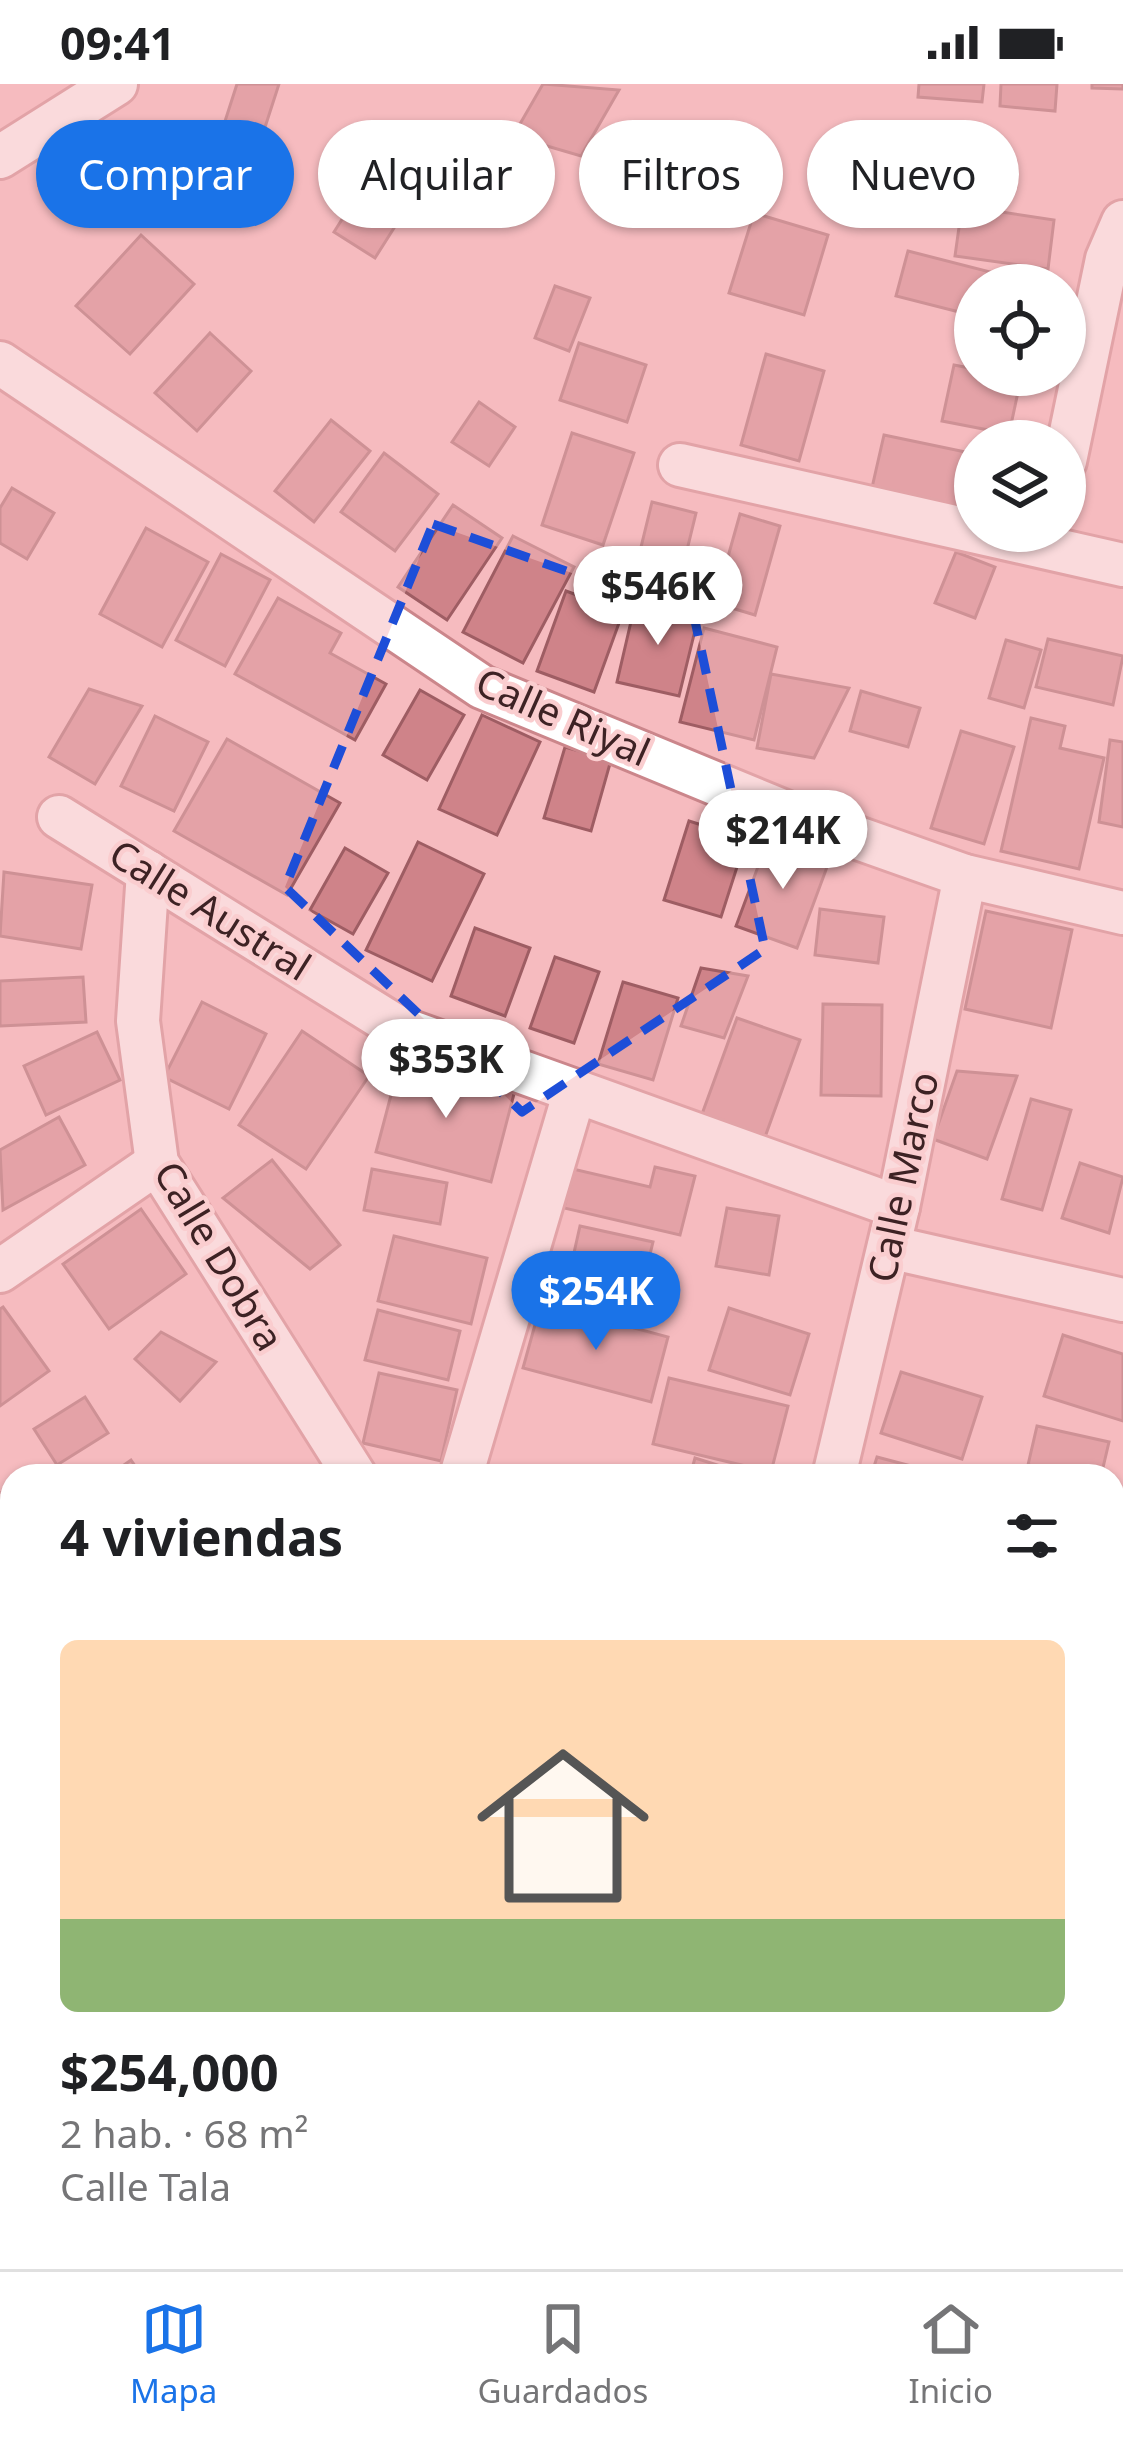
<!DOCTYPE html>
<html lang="es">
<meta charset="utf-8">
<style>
body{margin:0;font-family:"Noto Sans",sans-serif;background:#f2f2f2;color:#202124;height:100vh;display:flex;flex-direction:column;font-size:45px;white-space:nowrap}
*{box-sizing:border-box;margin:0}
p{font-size:39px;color:#757577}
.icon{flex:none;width:66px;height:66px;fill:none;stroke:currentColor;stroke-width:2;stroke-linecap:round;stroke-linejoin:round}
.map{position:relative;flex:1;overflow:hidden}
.side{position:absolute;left:0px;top:1380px;width:1125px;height:807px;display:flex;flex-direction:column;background:#fff;border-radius:36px 36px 0 0;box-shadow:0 3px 9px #0004}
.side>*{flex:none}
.banner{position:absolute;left:36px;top:36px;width:1053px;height:108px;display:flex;gap:24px}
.tools{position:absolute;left:954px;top:180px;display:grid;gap:24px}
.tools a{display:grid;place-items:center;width:132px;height:132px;border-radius:50%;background:#fff;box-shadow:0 3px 9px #0004;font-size:60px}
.price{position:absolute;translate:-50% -102px;padding:0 27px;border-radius:42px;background:#fff;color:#222;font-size:39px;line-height:78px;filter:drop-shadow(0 3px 6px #0008)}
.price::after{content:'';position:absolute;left:50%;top:72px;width:36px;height:27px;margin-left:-18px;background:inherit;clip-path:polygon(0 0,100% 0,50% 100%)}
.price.on{background:#1a73e8;color:#fff}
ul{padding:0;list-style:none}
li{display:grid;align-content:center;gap:24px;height:636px;padding:0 60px}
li+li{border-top:3px solid #e0e0e0}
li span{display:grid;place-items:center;height:372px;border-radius:18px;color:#555}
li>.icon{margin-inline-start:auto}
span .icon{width:216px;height:216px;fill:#fffc;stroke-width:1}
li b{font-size:51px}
h2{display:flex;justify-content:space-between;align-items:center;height:144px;padding:0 60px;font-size:51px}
.pill{padding:0 42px;border-radius:54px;background:#fff;box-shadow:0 3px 9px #0004;font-size:42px;line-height:108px}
.pill.on{background:#1a73e8;color:#fff}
.status{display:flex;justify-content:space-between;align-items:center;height:84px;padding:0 60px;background:#fff;direction:ltr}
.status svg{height:33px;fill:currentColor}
.tabs{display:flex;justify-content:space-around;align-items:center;height:168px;border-top:3px solid #e0e0e0;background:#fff;font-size:33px;color:#757577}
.tabs a{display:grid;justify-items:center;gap:6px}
.tabs .on{color:#1a73e8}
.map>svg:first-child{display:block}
.building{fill:#cf8389;stroke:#9e5d63;stroke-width:3}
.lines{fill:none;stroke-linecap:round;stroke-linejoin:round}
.minor-casing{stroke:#cb868b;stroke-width:48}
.minor{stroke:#fff;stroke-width:42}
.marked{fill:none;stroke:#1d4ed8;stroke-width:9;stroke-dasharray:24 15;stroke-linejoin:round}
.labels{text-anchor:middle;stroke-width:9;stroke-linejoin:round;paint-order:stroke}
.street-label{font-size:39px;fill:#3d2224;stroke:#facdcf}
</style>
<div class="status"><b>09:41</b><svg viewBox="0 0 49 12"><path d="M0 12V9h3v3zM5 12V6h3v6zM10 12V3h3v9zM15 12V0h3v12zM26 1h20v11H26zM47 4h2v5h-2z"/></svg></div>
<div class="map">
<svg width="1123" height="2185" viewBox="0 0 1123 2185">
<rect width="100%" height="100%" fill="#f6bbbf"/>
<!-- building -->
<g class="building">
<path d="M 237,0 L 279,0 L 255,74 L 217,62 Z"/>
<path d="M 543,0 L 619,6 L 581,72 L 513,52 Z"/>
<path d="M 919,0 L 984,0 L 982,18 L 918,13 Z"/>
<path d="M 1001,0 L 1057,0 L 1055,27 L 1000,22 Z"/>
<path d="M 1092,0 L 1123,0 L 1123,5 L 1092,4 Z"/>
<path d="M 68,61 L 112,92 L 82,134 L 39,102 Z"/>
<path d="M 865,62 L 911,75 L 901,109 L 855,96 Z"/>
<path d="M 372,88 L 413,114 L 375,174 L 334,148 Z"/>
<path d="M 962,122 L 1054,136 L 1048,185 L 955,172 Z"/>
<path d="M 754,129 L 828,151 L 804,231 L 729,209 Z"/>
<path d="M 141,151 L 194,200 L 130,270 L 76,222 Z"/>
<path d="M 908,167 L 1002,191 L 999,201 L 975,201 L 975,232 L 896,212 Z"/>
<path d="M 555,202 L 590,214 L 569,267 L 535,254 Z"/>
<path d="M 210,249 L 251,287 L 197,347 L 155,309 Z"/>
<path d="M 579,259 L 646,281 L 627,338 L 560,316 Z"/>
<path d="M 766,270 L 824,287 L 799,377 L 741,361 Z"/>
<path d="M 954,281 L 975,285 L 975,291 L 1021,294 L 1009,350 L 942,337 Z"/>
<path d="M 479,318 L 515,343 L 489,382 L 452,358 Z"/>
<path d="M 331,336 L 370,367 L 314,438 L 275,407 Z"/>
<path d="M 572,349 L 634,369 L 603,461 L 542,441 Z"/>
<path d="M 884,351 L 975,370 L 975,429 L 871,408 Z"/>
<path d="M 384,369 L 438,410 L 395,467 L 341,428 Z"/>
<path d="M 12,404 L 54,429 L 27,475 L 0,459 L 0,424 Z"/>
<path d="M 652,418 L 696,429 L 677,507 L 633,496 Z"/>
<path d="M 453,421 L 502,454 L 447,536 L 398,503 Z"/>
<path d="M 740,430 L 780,442 L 755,531 L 715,519 Z"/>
<path d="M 146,444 L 208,478 L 162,563 L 100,530 Z"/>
<path d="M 513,452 L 574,483 L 523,579 L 463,548 Z"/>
<path d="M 956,468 L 995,483 L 975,534 L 935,519 Z"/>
<path d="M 221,470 L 270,496 L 225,582 L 176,556 Z"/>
<path d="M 566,507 L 623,528 L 594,608 L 537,587 Z"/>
<path d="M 278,514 L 341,549 L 330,569 L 386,600 L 355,656 L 235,590 Z"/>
<path d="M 636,516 L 699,530 L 679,612 L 617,598 Z"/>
<path d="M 704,544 L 777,563 L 754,656 L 680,638 Z"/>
<path d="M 1048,555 L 1123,572 L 1113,621 L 1036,603 Z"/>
<path d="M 1006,556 L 1041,566 L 1024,624 L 989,614 Z"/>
<path d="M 771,590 L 849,604 L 814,674 L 757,664 Z"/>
<path d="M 89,605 L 142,622 L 95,700 L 49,673 Z"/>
<path d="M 420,606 L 464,631 L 427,696 L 383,671 Z"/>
<path d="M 861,607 L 920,624 L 908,663 L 850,647 Z"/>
<path d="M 482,631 L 540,658 L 497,751 L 439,725 Z"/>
<path d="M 155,632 L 208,658 L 174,727 L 121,702 Z"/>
<path d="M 1031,634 L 1065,642 L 1060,664 L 1104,674 L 1079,785 L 1001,767 Z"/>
<path d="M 961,647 L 1014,663 L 984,760 L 931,744 Z"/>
<path d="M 227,655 L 340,719 L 287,811 L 174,747 Z"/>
<path d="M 1110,656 L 1123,658 L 1123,743 L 1099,738 Z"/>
<path d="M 565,663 L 611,676 L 591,747 L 544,734 Z"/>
<path d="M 689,737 L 746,755 L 721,833 L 664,816 Z"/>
<path d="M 769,753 L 830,775 L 797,864 L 736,842 Z"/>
<path d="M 418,758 L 484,790 L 432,897 L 366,866 Z"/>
<path d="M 345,764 L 388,789 L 353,850 L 310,826 Z"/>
<path d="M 4,788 L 92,801 L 81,865 L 0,852 Z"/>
<path d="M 820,825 L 884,833 L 878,879 L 815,871 Z"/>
<path d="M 986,827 L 1072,846 L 1051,944 L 965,925 Z"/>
<path d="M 475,844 L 530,864 L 505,932 L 451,912 Z"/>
<path d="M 555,873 L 599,888 L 574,959 L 530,944 Z"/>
<path d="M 701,884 L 748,892 L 724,954 L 681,942 Z"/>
<path d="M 83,893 L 86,938 L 0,942 L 0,897 Z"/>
<path d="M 623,898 L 678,914 L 653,996 L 598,980 Z"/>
<path d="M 202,918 L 266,950 L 229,1025 L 164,993 Z"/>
<path d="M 823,920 L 882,921 L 881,1012 L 821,1011 Z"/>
<path d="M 737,934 L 800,956 L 765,1053 L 702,1030 Z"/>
<path d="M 302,947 L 369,992 L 306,1085 L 239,1041 Z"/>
<path d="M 97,948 L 120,996 L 46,1031 L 24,982 Z"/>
<path d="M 400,977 L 515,1006 L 491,1098 L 376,1068 Z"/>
<path d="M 957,987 L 1017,992 L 987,1075 L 933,1055 Z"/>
<path d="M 1031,1015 L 1071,1026 L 1042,1126 L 1002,1115 Z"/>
<path d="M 59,1033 L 85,1081 L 3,1126 L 0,1066 Z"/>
<path d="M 272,1076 L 340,1161 L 310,1185 L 223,1114 Z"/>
<path d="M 1080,1079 L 1123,1093 L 1109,1149 L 1062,1134 Z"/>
<path d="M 655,1083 L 695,1092 L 680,1151 L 564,1124 L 573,1085 L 650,1103 Z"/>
<path d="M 372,1085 L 447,1099 L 440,1140 L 364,1126 Z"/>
<path d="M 727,1124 L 779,1132 L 769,1191 L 716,1182 Z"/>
<path d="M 141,1125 L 186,1190 L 109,1245 L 63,1180 Z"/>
<path d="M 580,1142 L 653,1158 L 639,1215 L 567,1200 Z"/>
<path d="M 394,1152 L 487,1174 L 471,1240 L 378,1217 Z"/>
<path d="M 541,1219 L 668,1253 L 651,1318 L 523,1284 Z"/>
<path d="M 3,1223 L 49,1287 L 0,1322 L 0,1225 Z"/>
<path d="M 729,1224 L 809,1250 L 790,1311 L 709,1286 Z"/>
<path d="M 378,1226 L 460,1247 L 448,1296 L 365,1276 Z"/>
<path d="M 161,1248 L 216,1278 L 180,1317 L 135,1275 Z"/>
<path d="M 1063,1251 L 1123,1270 L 1123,1337 L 1044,1312 Z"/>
<path d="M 901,1288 L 982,1313 L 962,1375 L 881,1349 Z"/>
<path d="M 379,1289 L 457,1306 L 441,1377 L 363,1359 Z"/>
<path d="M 669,1294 L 788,1322 L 771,1388 L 653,1360 Z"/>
<path d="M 85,1313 L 108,1349 L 57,1381 L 34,1345 Z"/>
<path d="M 1037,1342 L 1109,1358 L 1101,1392 L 1028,1381 Z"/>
<path d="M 877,1373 L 949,1392 L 871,1392 Z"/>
<path d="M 695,1374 L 752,1392 L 690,1392 Z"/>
<path d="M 131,1376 L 142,1392 L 108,1392 Z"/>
<path d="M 1113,1446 L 1123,1448 L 1113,1502 Z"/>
<path d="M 12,1567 L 12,1604 L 0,1587 L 0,1575 Z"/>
<path d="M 0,1933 L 12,1955 L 0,1964 Z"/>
<path d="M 1113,1953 L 1123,1958 L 1123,1997 L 1113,1992 Z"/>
<path d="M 12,1968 L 12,2026 L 0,2033 L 0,1975 Z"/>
<path d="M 12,2041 L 12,2088 L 0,2067 L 0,2048 Z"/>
<path d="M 1117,2112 L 1123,2115 L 1123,2185 L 1077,2185 L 1082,2175 L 1113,2175 Z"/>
<path d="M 111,2175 L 155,2175 L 160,2185 L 100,2185 Z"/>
<path d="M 288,2175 L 363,2175 L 328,2185 L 290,2185 Z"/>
<path d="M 527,2175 L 589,2175 L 584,2185 L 549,2185 Z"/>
</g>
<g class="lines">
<!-- minor casing -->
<g class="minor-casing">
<g id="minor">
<path d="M 0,73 L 116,0"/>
<path d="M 0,279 L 482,603 L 787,729 L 965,792 L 1123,829"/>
<path d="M 1065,377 L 1107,175 L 1123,138"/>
<path d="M 680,381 L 1123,481"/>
<path d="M 59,733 L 397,943 L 898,1123"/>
<path d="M 148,788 L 138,937 L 157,1079 L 355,1392"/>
<path d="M 889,1163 L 1123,1216"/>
<path d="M 0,1187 L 157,1079"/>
<path d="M 461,1392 L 575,1007"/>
<path d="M 834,1392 L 898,1123 L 965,792"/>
<path d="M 0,1431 L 12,1449"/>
<path d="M 1113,1751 L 1123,1700"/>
<path d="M 1113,2059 L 1123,2066"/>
<path d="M 0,2163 L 13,2185"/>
<path d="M 454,2175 L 465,2185"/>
<path d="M 645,2185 L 647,2175"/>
</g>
</g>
<!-- minor -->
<use href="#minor" class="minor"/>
</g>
<!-- marked area -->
<path d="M0 0H1123V2185H0ZM 433,440 L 694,532 L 765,865 L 522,1028 L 285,803 Z" fill="#f6bbbf" fill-opacity=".55" fill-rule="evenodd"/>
<path class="marked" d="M 433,440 L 694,532 L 765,865 L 522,1028 L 285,803 Z"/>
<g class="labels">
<!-- street labels -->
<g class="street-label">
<text transform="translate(563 633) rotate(24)" y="14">Calle Riyal</text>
<text transform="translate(210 826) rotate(32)" y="14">Calle Austral</text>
<text transform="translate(903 1093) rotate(-78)" y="14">Calle Marco</text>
<text transform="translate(219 1172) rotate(59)" y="14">Calle Dobra</text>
</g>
</g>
</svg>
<div class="tools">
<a><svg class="icon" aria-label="locate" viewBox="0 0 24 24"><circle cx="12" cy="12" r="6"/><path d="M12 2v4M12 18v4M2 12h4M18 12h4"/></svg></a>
<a><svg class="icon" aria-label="layers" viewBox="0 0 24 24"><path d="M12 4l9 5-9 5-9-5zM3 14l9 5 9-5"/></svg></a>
</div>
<b class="price" style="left:658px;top:564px">$546K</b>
<b class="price" style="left:783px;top:808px">$214K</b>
<b class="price" style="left:446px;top:1037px">$353K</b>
<b class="price on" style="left:596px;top:1269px">$254K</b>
<div class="banner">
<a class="pill on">Comprar</a>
<a class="pill">Alquilar</a>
<a class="pill">Filtros</a>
<a class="pill">Nuevo</a>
</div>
<section class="side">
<h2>4 viviendas<svg class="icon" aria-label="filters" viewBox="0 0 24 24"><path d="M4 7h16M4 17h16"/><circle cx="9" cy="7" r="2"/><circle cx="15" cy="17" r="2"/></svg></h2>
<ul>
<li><span style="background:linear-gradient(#ffd9b3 75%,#8fb573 0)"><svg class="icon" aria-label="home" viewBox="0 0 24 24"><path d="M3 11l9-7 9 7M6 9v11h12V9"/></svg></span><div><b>$254,000</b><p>2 hab. · 68 m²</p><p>Calle Tala</p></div></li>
</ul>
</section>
</div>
<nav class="tabs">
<a class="on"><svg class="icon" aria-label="map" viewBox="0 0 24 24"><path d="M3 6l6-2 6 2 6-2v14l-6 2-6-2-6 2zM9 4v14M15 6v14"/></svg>Mapa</a>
<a><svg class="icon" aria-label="saved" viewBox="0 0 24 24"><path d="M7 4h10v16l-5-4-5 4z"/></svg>Guardados</a>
<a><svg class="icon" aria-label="home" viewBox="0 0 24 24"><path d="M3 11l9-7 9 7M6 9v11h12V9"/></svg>Inicio</a>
</nav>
